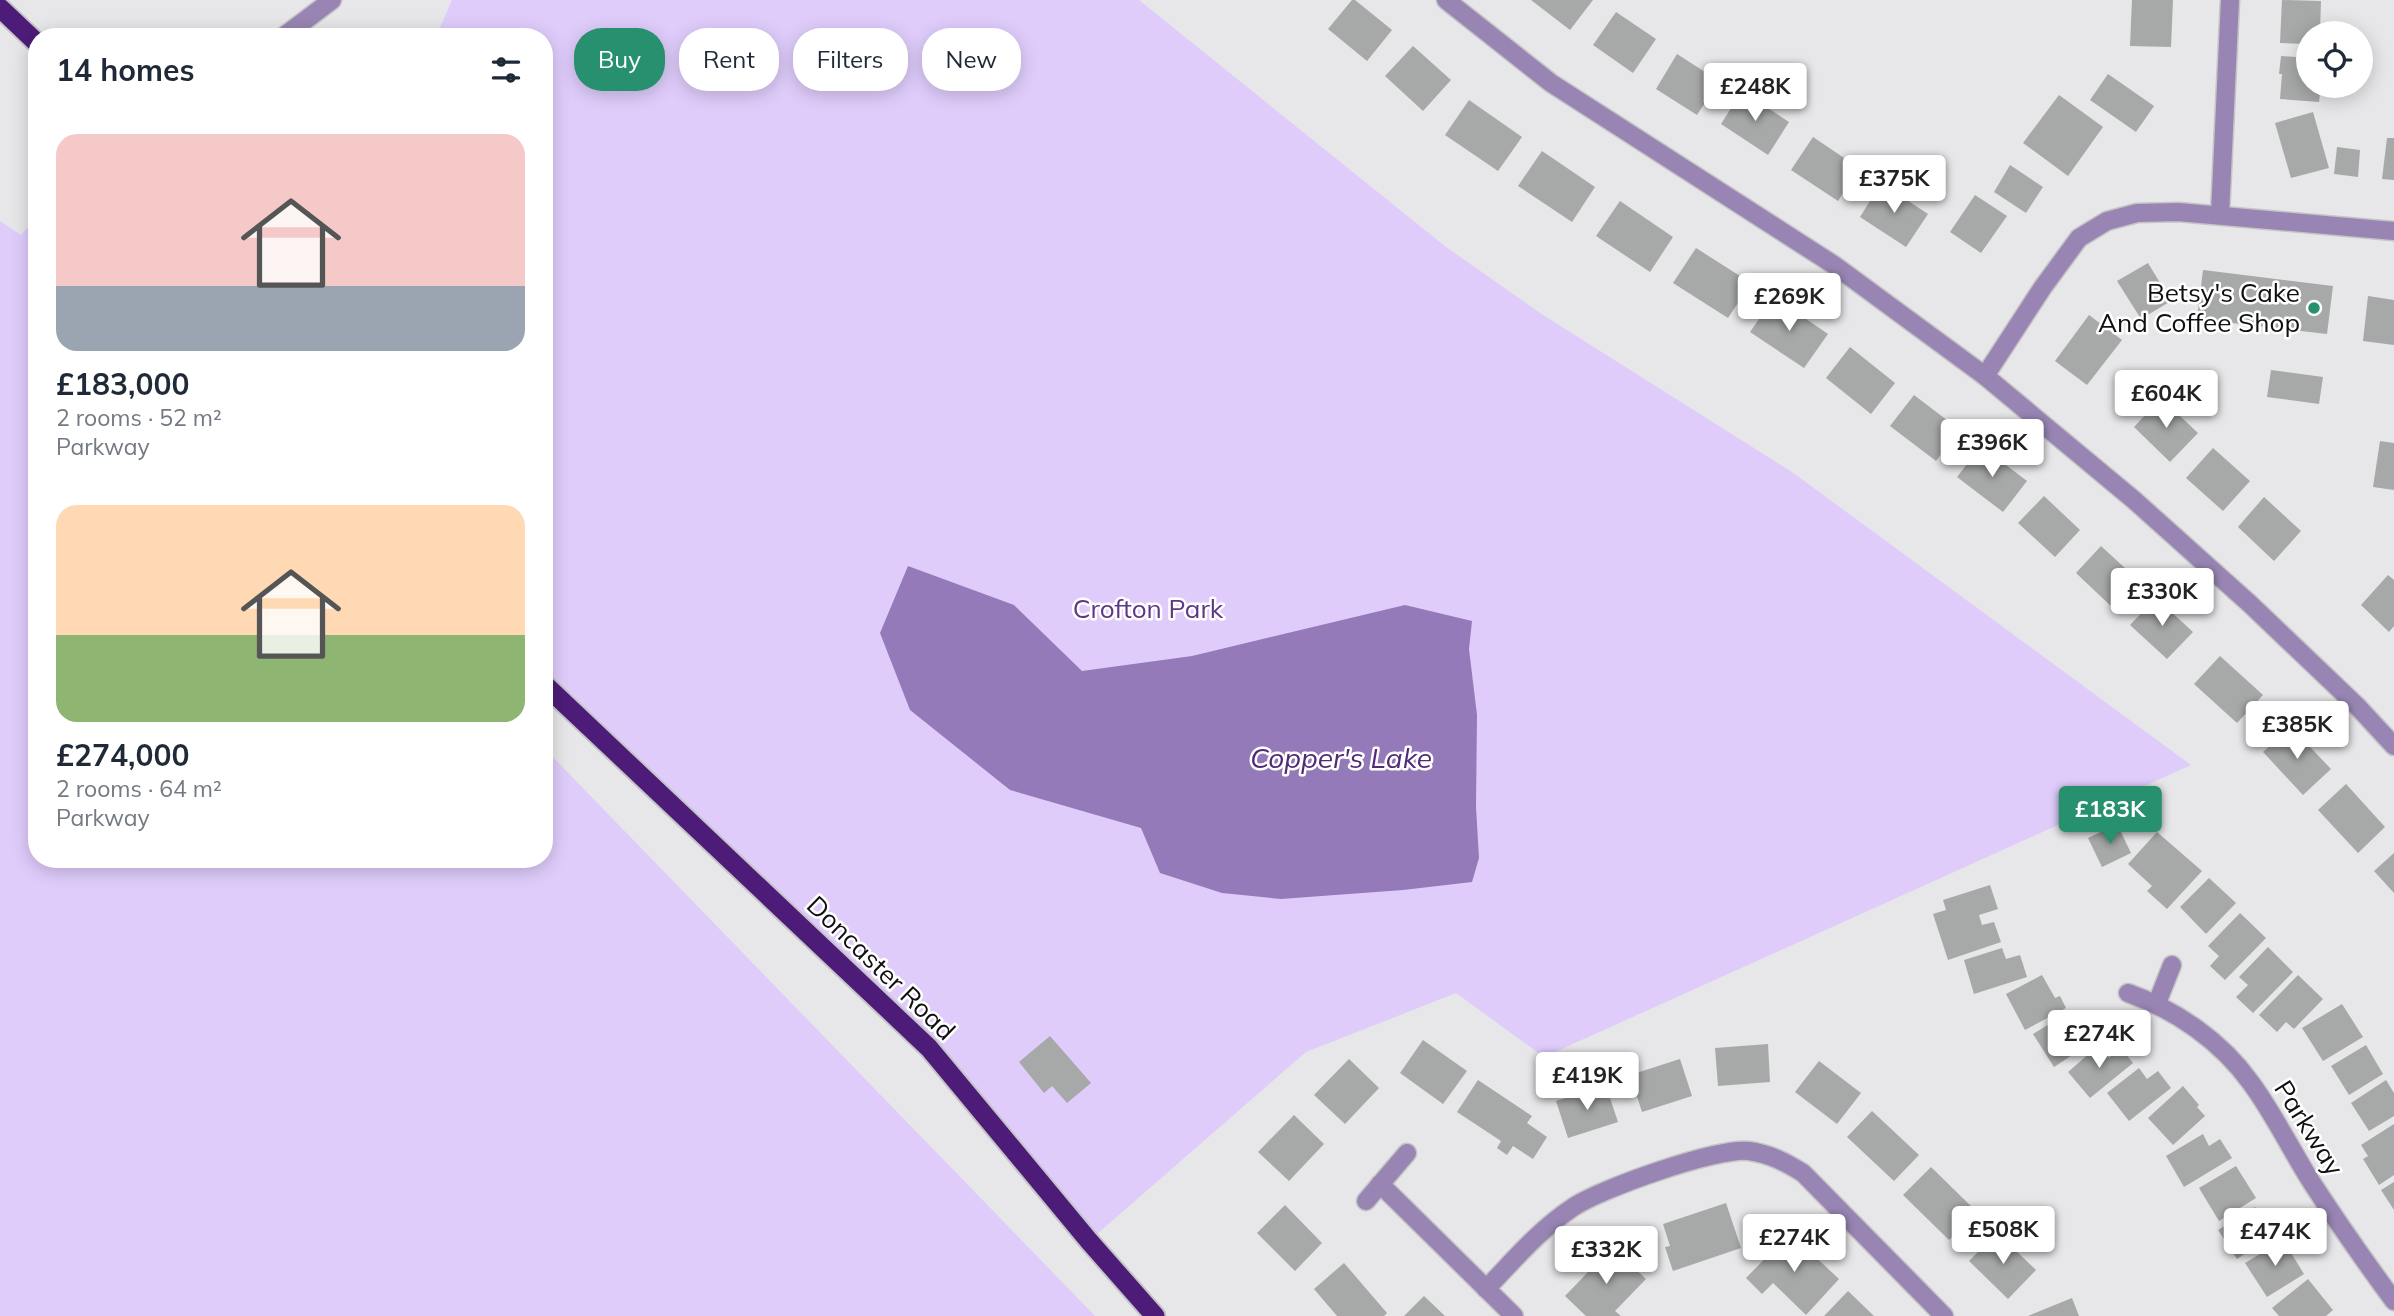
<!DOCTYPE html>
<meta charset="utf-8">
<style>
body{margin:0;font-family:Mulish,sans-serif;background:#f6f6f7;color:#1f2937;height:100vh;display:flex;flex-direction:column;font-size:26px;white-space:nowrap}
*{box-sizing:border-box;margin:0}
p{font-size:23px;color:#747a83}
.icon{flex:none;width:38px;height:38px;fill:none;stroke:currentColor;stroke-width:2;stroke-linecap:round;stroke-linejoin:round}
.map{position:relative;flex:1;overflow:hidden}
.drawer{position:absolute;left:28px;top:28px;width:525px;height:840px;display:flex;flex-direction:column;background:#fff;border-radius:28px;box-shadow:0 4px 18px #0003}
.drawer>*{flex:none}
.top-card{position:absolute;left:574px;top:28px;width:665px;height:63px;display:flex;gap:14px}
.tools{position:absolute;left:2296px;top:21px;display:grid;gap:14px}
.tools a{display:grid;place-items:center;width:77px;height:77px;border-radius:50%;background:#fff;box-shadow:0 4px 18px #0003;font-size:35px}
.price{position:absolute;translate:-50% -60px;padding:0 16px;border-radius:7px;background:#fff;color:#222;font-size:23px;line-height:46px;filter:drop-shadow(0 2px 4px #0008)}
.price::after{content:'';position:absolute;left:50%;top:42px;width:21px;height:16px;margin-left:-10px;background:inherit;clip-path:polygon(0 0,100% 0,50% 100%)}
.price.active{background:#27906e;color:#fff}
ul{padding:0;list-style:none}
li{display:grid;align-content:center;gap:14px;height:371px;padding:0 28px}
li span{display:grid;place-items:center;height:217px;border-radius:21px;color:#555}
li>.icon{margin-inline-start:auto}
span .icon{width:126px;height:126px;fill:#fffc;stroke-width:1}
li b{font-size:30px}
h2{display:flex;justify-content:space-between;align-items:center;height:84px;padding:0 28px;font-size:30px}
.pill{padding:0 24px;border-radius:28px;background:#fff;box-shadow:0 4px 18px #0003;font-size:24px;line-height:63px}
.pill.active{background:#27906e;color:#fff}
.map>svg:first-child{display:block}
.green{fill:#dfccfb}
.water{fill:#947ab8}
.building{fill:#a6a9a7}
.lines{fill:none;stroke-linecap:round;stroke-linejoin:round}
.minor-casing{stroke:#c5c4c6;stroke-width:21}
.trunk-casing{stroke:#c5c4c6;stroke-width:23}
.minor{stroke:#9885b3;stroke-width:18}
.trunk{stroke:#4d1c78;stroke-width:19}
.poi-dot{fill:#27906e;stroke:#fff;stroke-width:2.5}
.labels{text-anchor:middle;stroke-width:5;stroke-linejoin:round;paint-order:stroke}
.poi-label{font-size:26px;fill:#111011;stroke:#fff;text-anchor:end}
.park-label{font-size:26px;fill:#5d3886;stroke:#fff}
.street-label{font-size:26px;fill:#111011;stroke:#fff}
.water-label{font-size:28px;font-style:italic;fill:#502b77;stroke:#fff}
</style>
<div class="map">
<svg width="2394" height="1316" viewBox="0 0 2394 1316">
<rect width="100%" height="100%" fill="#e7e6e9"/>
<!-- green -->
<g class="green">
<path d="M 452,0 L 1139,0 L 1446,247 L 1543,315 L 1792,472 L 2191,765 L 1544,1057 L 1456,993 L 1306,1052 L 1089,1241 L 929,1048 L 544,684 L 544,37 L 436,37 Z"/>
<path d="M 37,217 L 37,859 L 544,859 L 544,748 L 1095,1316 L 0,1316 L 0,221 L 21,235 Z"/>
</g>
<!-- water -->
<path class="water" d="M 908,566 L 1014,605 L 1082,671 L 1192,656 L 1405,605 L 1472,621 L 1469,649 L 1477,715 L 1476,807 L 1479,858 L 1472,882 L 1403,890 L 1281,899 L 1222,893 L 1160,873 L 1141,828 L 1010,790 L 910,710 L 880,633 Z"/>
<!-- building -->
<g class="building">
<path d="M 1352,0 L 1355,0 L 1392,30 L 1367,61 L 1328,29 Z"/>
<path d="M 1531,0 L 1593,0 L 1570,30 Z"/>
<path d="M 2132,0 L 2173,0 L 2171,47 L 2130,46 Z"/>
<path d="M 2282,0 L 2321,1 L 2320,33 L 2308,33 L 2308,44 L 2280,43 Z"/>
<path d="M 1616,12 L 1656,39 L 1633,73 L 1593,45 Z"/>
<path d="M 1413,46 L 1451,80 L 1423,111 L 1385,76 Z"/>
<path d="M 1677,54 L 1719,81 L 1697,115 L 1656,89 Z"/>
<path d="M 2281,56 L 2308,58 L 2308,86 L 2321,86 L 2319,102 L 2280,99 L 2282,74 L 2279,74 Z"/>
<path d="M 2108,74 L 2154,106 L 2136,132 L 2090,100 Z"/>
<path d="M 1742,91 L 1789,122 L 1768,155 L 1721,124 Z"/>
<path d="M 2059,95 L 2103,127 L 2068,176 L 2023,143 Z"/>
<path d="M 1469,100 L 1522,137 L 1498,171 L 1445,135 Z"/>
<path d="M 2313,112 L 2329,168 L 2291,178 L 2275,123 Z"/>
<path d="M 1813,137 L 1859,168 L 1838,201 L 1791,170 Z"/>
<path d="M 2387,138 L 2394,138 L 2394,180 L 2382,179 Z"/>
<path d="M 2337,147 L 2360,150 L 2358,177 L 2334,174 Z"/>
<path d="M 1542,151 L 1595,187 L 1572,222 L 1518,186 Z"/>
<path d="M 2010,165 L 2043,187 L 2026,213 L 1994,192 Z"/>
<path d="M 1881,183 L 1928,214 L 1906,247 L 1860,217 Z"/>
<path d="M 1975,195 L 2007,216 L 1981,253 L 1950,232 Z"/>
<path d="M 1620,201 L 1673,237 L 1650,272 L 1596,236 Z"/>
<path d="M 1696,248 L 1751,283 L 1728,318 L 1673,283 Z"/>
<path d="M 2148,263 L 2171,301 L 2141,319 L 2117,281 Z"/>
<path d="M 2203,270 L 2333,286 L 2327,334 L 2197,319 Z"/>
<path d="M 2368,296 L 2394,300 L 2394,345 L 2363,341 Z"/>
<path d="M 1774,297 L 1828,334 L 1804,368 L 1750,332 Z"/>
<path d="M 2089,315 L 2122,340 L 2087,385 L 2055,361 Z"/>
<path d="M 1850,347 L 1895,383 L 1871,414 L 1826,378 Z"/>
<path d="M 2271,370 L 2323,377 L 2319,404 L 2267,397 Z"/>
<path d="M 1914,395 L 1960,430 L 1936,461 L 1890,426 Z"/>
<path d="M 2161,398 L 2198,433 L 2170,462 L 2134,427 Z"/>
<path d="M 2380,441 L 2394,443 L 2394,490 L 2373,487 Z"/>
<path d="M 1981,446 L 2027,481 L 2003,512 L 1957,477 Z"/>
<path d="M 2213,448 L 2250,481 L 2223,511 L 2186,478 Z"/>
<path d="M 2044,496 L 2080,530 L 2055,557 L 2018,523 Z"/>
<path d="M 2264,497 L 2301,531 L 2274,561 L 2238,527 Z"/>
<path d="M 2101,546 L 2138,580 L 2113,608 L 2076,573 Z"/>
<path d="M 2388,575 L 2394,580 L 2394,626 L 2389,632 L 2361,605 Z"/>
<path d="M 2156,598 L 2193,632 L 2167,659 L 2130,625 Z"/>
<path d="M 2220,656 L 2263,695 L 2237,723 L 2194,684 Z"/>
<path d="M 2291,727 L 2331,769 L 2303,795 L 2263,752 Z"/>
<path d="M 2346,784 L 2385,827 L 2358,853 L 2318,810 Z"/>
<path d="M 2117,824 L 2131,853 L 2102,867 L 2088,838 Z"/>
<path d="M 2157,832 L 2202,871 L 2167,909 L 2147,891 L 2152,886 L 2128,864 Z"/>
<path d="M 2394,853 L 2394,893 L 2374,871 Z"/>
<path d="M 2209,878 L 2236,903 L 2206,934 L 2180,907 Z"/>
<path d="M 1990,885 L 1998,909 L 1979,915 L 1982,925 L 1994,922 L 2001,942 L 1948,960 L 1933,914 L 1946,910 L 1943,900 Z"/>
<path d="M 2240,913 L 2266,938 L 2225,980 L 2210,966 L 2219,956 L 2208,946 Z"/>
<path d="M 2268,947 L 2293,972 L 2253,1013 L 2236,997 L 2248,985 L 2239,977 Z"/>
<path d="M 2002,948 L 2006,959 L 2020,955 L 2027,977 L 1974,994 L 1964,960 Z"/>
<path d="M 2042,975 L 2055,998 L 2060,996 L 2066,1008 L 2025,1030 L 2006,994 Z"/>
<path d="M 2298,975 L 2323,999 L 2294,1029 L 2286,1022 L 2277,1032 L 2259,1015 Z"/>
<path d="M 2342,1004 L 2363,1037 L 2323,1061 L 2302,1028 Z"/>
<path d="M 2069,1012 L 2089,1044 L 2054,1067 L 2033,1034 Z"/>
<path d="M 1050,1036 L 1091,1083 L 1067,1103 L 1052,1086 L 1044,1093 L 1019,1062 Z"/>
<path d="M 1423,1040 L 1467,1071 L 1443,1104 L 1400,1073 Z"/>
<path d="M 1768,1044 L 1770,1082 L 1718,1086 L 1715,1048 Z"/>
<path d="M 2099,1045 L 2109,1058 L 2121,1048 L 2133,1063 L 2090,1098 L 2068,1072 Z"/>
<path d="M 2366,1045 L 2383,1074 L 2349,1095 L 2331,1066 Z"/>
<path d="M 1349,1059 L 1379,1088 L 1345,1124 L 1314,1095 Z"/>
<path d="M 1680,1059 L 1692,1096 L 1642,1112 L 1630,1075 Z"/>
<path d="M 1819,1061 L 1861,1093 L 1837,1124 L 1795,1092 Z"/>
<path d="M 2139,1068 L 2147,1079 L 2158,1071 L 2171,1088 L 2129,1121 L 2107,1093 Z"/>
<path d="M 1478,1080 L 1532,1116 L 1527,1123 L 1547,1137 L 1533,1159 L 1513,1146 L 1507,1155 L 1497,1148 L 1501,1141 L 1457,1112 Z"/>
<path d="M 2386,1080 L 2394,1093 L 2394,1116 L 2369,1131 L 2351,1103 Z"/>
<path d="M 1606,1086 L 1618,1122 L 1568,1138 L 1556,1101 Z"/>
<path d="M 2183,1086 L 2199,1105 L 2197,1107 L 2205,1116 L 2173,1145 L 2148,1118 Z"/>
<path d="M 1872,1111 L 1919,1155 L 1894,1181 L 1847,1137 Z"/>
<path d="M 1294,1115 L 1324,1144 L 1289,1181 L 1258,1152 Z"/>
<path d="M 2394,1124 L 2394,1175 L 2379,1185 L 2363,1159 L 2368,1156 L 2361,1145 Z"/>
<path d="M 2203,1134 L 2209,1146 L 2220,1139 L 2232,1158 L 2184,1187 L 2166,1156 Z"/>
<path d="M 2236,1166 L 2256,1198 L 2219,1221 L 2199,1188 Z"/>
<path d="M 1931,1167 L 1977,1212 L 1949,1240 L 1903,1195 Z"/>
<path d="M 2394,1182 L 2394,1210 L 2381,1190 Z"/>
<path d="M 1726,1203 L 1741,1248 L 1673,1271 L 1665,1247 L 1670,1246 L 1663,1224 Z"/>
<path d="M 1285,1205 L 1322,1243 L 1295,1271 L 1257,1233 Z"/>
<path d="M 2255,1207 L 2263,1220 L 2272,1214 L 2282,1230 L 2237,1259 L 2218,1230 Z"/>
<path d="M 1790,1233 L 1839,1279 L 1806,1315 L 1773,1283 L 1762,1294 L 1746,1278 Z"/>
<path d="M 1997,1233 L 2036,1270 L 2008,1299 L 1969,1261 Z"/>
<path d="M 2283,1240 L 2304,1274 L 2267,1297 L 2245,1263 Z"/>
<path d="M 1612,1247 L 1646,1279 L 1615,1311 L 1621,1316 L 1586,1316 L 1565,1296 Z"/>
<path d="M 1344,1263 L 1387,1313 L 1384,1316 L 1337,1316 L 1314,1289 Z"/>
<path d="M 2308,1279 L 2333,1310 L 2326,1316 L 2279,1316 L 2272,1308 Z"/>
<path d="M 1848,1291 L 1874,1316 L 1824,1316 Z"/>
<path d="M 1424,1296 L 1445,1316 L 1404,1316 Z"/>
<path d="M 2072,1298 L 2079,1316 L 2028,1316 Z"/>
</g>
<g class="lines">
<!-- minor casing -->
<g class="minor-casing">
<g id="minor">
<path d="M 1446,0 L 1551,83 L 1834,265 L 1985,376 L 2134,500 L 2250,604 L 2357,706 L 2394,746"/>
<path d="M 283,37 L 332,0"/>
<path d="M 2220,214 L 2230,0"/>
<path d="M 1985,376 L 2043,287 L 2079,238 L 2107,221 L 2137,213 L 2178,212 L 2394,231"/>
<path d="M 2128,993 C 2176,1010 2221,1041 2251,1083 C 2274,1114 2291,1150 2312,1183 C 2338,1223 2366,1263 2394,1301"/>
<path d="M 2157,1003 L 2172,965"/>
<path d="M 1380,1184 L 1514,1316"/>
<path d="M 1366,1201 L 1407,1153"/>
<path d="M 1486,1289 C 1513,1261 1539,1230 1572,1208 C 1599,1189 1718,1147 1749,1151 C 1770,1154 1785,1162 1803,1173 L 1944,1316"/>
</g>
</g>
<!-- trunk casing -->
<g class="trunk-casing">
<g id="trunk">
<path d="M 0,8 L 37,43"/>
<path d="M 544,684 L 929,1048 L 1089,1241 L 1155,1316"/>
</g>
</g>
<!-- minor -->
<use href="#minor" class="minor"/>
<!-- trunk -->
<use href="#trunk" class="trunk"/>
</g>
<!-- markers -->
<circle class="poi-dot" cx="2314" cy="308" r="7"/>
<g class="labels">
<!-- poi labels -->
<g class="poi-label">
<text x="2300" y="302">Betsy's Cake<tspan x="2300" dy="30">And Coffee Shop</tspan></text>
</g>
<!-- park labels -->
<g class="park-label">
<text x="1148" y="618">Crofton Park</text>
</g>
<!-- street labels -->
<g class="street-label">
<text transform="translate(881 968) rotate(44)" y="9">Doncaster Road</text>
<text transform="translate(2309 1128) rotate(58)" y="9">Parkway</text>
</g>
<!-- water labels -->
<g class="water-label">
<text x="1341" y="768">Copper's Lake</text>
</g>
</g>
</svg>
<div class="tools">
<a><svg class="icon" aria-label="locate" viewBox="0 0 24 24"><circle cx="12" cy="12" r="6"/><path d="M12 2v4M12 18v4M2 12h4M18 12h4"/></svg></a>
</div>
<b class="price" style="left:1755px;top:123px">£248K</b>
<b class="price" style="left:1894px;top:215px">£375K</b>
<b class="price" style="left:1789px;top:333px">£269K</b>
<b class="price" style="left:2166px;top:430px">£604K</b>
<b class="price" style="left:1992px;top:479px">£396K</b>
<b class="price" style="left:2162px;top:628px">£330K</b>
<b class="price" style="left:2297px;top:761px">£385K</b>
<b class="price active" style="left:2110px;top:846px">£183K</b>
<b class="price" style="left:2099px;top:1070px">£274K</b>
<b class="price" style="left:1587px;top:1112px">£419K</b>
<b class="price" style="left:2003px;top:1266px">£508K</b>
<b class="price" style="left:2275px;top:1268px">£474K</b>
<b class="price" style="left:1794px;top:1274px">£274K</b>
<b class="price" style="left:1606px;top:1286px">£332K</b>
<div class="top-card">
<a class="pill active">Buy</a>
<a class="pill">Rent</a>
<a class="pill">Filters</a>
<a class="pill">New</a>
</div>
<section class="drawer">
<h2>14 homes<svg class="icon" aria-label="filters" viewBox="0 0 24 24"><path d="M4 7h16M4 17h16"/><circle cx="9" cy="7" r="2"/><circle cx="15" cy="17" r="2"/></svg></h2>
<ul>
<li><span style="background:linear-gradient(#f6c9c9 70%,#9aa5b1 0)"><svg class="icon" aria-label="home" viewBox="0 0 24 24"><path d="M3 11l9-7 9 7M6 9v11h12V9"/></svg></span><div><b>£183,000</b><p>2 rooms · 52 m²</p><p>Parkway</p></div></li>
<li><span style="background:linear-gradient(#ffd9b3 60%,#8fb573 0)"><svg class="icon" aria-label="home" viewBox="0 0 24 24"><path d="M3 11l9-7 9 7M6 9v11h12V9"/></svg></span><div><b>£274,000</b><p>2 rooms · 64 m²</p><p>Parkway</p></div></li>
</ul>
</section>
</div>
